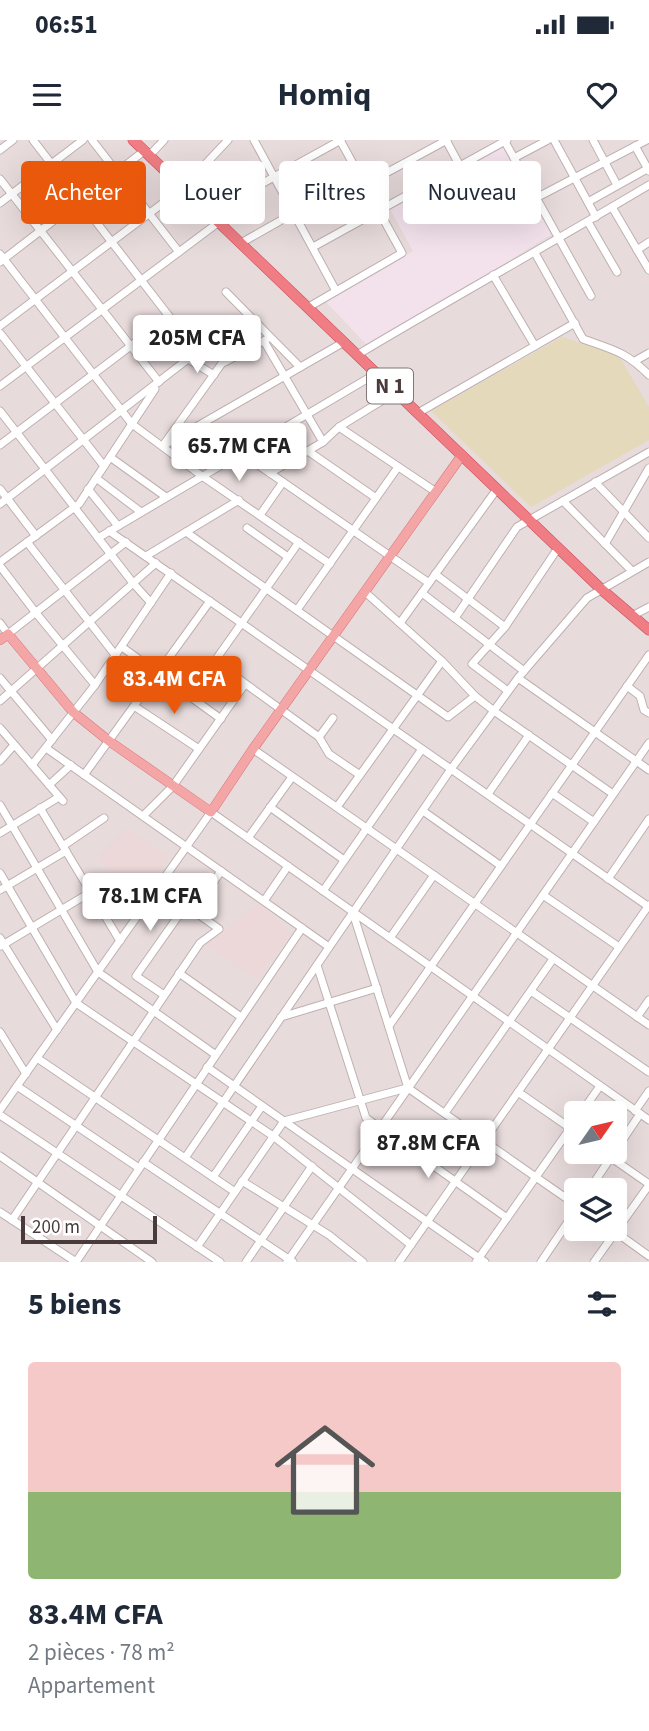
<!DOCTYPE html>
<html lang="fr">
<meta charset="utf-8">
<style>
body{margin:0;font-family:"Source Sans 3",sans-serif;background:#f6f6f7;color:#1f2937;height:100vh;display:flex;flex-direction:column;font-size:26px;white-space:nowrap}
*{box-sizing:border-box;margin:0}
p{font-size:23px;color:#747a83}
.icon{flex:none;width:38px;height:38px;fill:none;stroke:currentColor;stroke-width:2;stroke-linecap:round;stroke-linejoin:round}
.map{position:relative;height:1122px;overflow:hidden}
.side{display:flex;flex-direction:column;background:#fff;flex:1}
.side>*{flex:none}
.hud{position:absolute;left:21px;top:21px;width:607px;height:63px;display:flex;gap:14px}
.needle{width:46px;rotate:56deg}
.controls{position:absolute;left:564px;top:961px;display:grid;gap:14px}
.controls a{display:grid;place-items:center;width:63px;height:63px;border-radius:7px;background:#fff;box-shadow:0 7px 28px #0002;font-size:35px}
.scale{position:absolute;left:21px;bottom:18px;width:136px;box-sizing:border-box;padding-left:7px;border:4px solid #493b3c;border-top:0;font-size:19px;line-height:24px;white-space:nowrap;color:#493b3c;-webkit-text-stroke:5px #fff;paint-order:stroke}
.price{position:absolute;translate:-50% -60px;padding:0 16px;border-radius:7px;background:#fff;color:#222;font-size:23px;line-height:46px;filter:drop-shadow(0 2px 4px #0008)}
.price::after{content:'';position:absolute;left:50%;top:42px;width:21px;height:16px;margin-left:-10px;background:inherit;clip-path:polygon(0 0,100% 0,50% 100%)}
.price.active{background:#ea580c;color:#fff}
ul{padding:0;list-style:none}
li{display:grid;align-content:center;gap:14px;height:371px;padding:0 28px}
li span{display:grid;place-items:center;height:217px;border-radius:7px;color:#555}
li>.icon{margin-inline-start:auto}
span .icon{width:126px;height:126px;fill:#fffc;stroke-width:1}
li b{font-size:30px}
h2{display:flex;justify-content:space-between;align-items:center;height:84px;padding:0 28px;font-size:30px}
.chip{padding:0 24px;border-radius:7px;background:#fff;box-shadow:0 7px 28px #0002;font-size:24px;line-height:63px}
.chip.active{background:#ea580c;color:#fff}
.status{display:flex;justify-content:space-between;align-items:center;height:49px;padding:0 35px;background:#fff;direction:ltr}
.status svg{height:19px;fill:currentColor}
header{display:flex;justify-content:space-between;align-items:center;height:91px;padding:0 28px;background:#fff;font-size:32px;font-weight:700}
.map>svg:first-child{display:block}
.residential{fill:#e8dbdc;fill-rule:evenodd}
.education{fill:#ecd8d8}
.medical{fill:#f3e2ec}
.green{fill:#e4d9ba}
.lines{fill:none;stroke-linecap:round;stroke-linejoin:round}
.minor-casing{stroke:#bfb0b1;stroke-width:9}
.major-casing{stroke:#d87779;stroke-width:10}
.highway-casing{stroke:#ce4d59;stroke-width:11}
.minor{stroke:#fff;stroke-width:7}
.major{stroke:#f4a6a7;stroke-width:9}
.highway{stroke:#ef7d83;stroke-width:10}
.labels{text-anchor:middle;stroke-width:5;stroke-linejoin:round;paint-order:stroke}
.shield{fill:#fff;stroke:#807676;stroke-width:2}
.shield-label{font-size:21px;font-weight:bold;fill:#493b3c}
</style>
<div class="status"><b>06:51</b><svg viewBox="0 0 49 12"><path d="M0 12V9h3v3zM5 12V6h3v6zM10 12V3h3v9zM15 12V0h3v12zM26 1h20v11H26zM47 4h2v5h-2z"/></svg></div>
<header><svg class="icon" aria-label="menu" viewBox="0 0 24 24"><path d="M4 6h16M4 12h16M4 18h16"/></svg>Homiq<svg class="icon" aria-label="heart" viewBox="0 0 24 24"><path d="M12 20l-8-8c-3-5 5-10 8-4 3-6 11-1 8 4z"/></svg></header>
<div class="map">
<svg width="649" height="1122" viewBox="0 0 649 1122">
<rect width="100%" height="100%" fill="#f5eded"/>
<!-- residential -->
<path class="residential" d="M 0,0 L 649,0 L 649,1122 L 0,1122 ZM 576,973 L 614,973 L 614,1012 L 576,1012 ZM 576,1050 L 614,1050 L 614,1088 L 576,1088 Z"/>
<!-- education -->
<g class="education">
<path d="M 127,688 L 169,716 L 135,765 L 97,717 Z"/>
<path d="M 258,763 L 291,794 L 256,840 L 204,804 Z"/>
</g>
<!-- medical -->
<path class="medical" d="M 503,5 L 552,94 L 475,142 L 367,205 L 325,161 L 413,111 L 390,69 Z"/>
<!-- green -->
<path class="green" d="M 562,197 L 619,216 L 649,267 L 649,300 L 531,367 L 431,271 Z"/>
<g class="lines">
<!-- minor casing -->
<g class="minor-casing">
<g id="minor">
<path d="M 33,0 L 185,197"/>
<path d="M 92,0 L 179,112"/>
<path d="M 254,0 L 336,151"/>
<path d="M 446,0 L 460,26"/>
<path d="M 504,0 L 591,156"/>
<path d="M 554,0 L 596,77"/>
<path d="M 593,0 L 617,45"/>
<path d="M 635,6 L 649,31"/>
<path d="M 0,10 L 13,0"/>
<path d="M 149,16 L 164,0"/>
<path d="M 514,18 L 548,0"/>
<path d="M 0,39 L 159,242"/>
<path d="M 364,45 L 447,0"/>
<path d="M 536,58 L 647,0"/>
<path d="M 588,62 L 647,29"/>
<path d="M 0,63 L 83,0"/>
<path d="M 612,67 L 649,130"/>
<path d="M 209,73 L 341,0"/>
<path d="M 588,82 L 617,132"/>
<path d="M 241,103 L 294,73"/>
<path d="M 313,107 L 507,0"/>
<path d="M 637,110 L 649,102"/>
<path d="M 535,113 L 583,199 C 614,210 626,212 649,235"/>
<path d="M 0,114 L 132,284 L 202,336 L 330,424"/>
<path d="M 0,122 L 144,11"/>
<path d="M 493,135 L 535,206"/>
<path d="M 226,152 L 300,227"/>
<path d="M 307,168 L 402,113 L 340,0"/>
<path d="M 0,186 L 183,48 L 228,0"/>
<path d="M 0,193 L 104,326"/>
<path d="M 264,201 L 323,302"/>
<path d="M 357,215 C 454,157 552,103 649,45"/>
<path d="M 635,221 L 649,213"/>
<path d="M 225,222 L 267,199"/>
<path d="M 0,246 L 219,82"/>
<path d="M 0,271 L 133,443 L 151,463"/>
<path d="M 418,273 L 575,183"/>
<path d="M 339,287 L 436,352"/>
<path d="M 164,304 L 253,180"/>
<path d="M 0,305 L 169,177"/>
<path d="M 163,306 L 344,202"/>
<path d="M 308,311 L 376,358"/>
<path d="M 241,313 L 429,443"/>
<path d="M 110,317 L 166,357"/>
<path d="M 270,333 L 323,302 L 339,287 L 396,252"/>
<path d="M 96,338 L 141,372"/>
<path d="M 595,342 L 649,398"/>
<path d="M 0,349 L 36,396"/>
<path d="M 88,349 L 118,386"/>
<path d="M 563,361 L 632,431"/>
<path d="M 0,364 L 188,219 L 214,235"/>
<path d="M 260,375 L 283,342"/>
<path d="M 247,388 L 288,417"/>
<path d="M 109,391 L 649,767"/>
<path d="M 186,392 L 448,577 L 475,556"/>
<path d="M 98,398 L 377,233"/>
<path d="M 27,402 L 116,516"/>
<path d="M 605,404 L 649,328"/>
<path d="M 146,416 L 239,360"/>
<path d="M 0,422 L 79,364 L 155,249"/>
<path d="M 0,426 L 36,473 L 95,545"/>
<path d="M 435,434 L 505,487"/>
<path d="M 365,452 L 442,521 L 475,556 L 494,571 L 613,654"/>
<path d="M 422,453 L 524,531"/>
<path d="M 297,470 L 398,327"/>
<path d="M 632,476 L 649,467"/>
<path d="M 455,478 L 517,387 L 649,312"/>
<path d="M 0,483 L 8,494 L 126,402"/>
<path d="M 400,483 L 497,349"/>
<path d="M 122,507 L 221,579"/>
<path d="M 214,521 L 319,597 L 329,614 L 360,635"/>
<path d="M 0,538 L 52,600"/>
<path d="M 518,538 L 649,630"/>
<path d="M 627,546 L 640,556 L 644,570 L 649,573"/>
<path d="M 508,551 L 472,524 L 505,487 L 558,408"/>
<path d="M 190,556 L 299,402"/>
<path d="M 0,561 L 156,423"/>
<path d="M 134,566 L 199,609"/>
<path d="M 0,588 L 63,661"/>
<path d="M 319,597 L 333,578"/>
<path d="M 46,608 L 329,807"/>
<path d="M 253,609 L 649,885"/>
<path d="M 0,621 L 14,605"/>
<path d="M 32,625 L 95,545 L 171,433"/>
<path d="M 84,635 L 210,461"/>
<path d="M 49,645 L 71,625"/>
<path d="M 552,653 L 594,682"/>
<path d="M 488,654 L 529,595"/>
<path d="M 0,665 L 98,832 L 216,915"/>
<path d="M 270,667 L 344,720"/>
<path d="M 337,667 L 442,521"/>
<path d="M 40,668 L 120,801"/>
<path d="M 423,671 L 501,726"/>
<path d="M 143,676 L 173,646 L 245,544"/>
<path d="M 0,693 L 59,657"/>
<path d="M 248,698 L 292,637"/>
<path d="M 63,706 L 104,678"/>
<path d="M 0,733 L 76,863 L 273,996 L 411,1105"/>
<path d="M 608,739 L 649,679"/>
<path d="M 0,750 L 66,711"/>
<path d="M 323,751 L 422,609"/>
<path d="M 543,755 L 619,807"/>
<path d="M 264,761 L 288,726"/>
<path d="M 194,771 L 221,731"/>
<path d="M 353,773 L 408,948 L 576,1065"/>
<path d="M 0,798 L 57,890"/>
<path d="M 390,798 L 434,735"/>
<path d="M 1,806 L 91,752"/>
<path d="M 317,825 L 366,978 L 507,1078"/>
<path d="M 179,833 L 241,877"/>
<path d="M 531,851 L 649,932"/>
<path d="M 164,855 L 136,836 L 186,765"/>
<path d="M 281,877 L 377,848"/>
<path d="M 637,877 L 649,860"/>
<path d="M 389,886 L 649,515"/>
<path d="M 0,892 L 26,934"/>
<path d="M 37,918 L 235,1052"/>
<path d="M 207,927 L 485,1122"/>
<path d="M 17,946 L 139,1028"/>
<path d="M 518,952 L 576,992"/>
<path d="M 0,970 L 211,672 L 649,980"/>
<path d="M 635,971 L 649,951"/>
<path d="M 445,973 L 553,819"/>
<path d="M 581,973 L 600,946"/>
<path d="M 0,975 L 220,1122"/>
<path d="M 603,1012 L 649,1044"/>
<path d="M 0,1016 L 152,1122"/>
<path d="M 185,1018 L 451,629 L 518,538 L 587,458 L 649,422"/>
<path d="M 143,1022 L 293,1122"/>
<path d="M 213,1037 L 262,966"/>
<path d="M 242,1041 L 329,1095 L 363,1122"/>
<path d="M 589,1050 L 640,974"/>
<path d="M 0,1072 L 76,1122"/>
<path d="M 12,1080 L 200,803 L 219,789 L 159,746"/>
<path d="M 610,1088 L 649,1116"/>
<path d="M 197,1107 L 284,981 L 407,948"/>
<path d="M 76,1122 L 302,788"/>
<path d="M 246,1122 L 312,1026"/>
<path d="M 287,1122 L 649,603"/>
<path d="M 399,1122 L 649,765"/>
<path d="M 476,1122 L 576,980"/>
<path d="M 541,1122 L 576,1070"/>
<path d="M 594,1122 L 649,1045"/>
</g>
</g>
<!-- major casing -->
<g class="major-casing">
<path id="major" d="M 0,500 L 8,494 L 73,572 L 109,601 L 211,672 L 253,609 L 462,315"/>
</g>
<!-- highway casing -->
<g class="highway-casing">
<path id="highway" d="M 133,0 L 601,449 L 649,490"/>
</g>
<!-- minor -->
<use href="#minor" class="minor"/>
<!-- major -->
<use href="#major" class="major"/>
<!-- highway -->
<use href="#highway" class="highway"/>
</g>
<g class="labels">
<!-- shield labels -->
<rect class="shield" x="367" y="228.5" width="46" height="35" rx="5"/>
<g class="shield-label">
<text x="390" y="253">N 1</text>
</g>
</g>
</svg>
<div class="controls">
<a><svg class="needle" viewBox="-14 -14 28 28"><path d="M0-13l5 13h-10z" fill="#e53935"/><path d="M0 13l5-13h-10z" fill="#747a83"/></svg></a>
<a><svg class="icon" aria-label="layers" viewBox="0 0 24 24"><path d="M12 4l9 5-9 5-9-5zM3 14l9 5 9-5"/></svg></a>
</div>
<div class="scale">200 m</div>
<b class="price" style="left:197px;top:235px">205M CFA</b>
<b class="price" style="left:239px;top:343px">65.7M CFA</b>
<b class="price active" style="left:174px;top:576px">83.4M CFA</b>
<b class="price" style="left:150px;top:793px">78.1M CFA</b>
<b class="price" style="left:428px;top:1040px">87.8M CFA</b>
<div class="hud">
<a class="chip active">Acheter</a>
<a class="chip">Louer</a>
<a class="chip">Filtres</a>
<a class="chip">Nouveau</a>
</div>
</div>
<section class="side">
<h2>5 biens<svg class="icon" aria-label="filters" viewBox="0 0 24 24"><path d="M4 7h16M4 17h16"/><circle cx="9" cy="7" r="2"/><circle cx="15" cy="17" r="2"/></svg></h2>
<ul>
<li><span style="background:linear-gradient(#f6c9c9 60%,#8fb573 0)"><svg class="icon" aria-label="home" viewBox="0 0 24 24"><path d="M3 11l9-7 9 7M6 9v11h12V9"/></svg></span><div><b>83.4M CFA</b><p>2 pièces · 78 m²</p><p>Appartement</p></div></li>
</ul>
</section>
